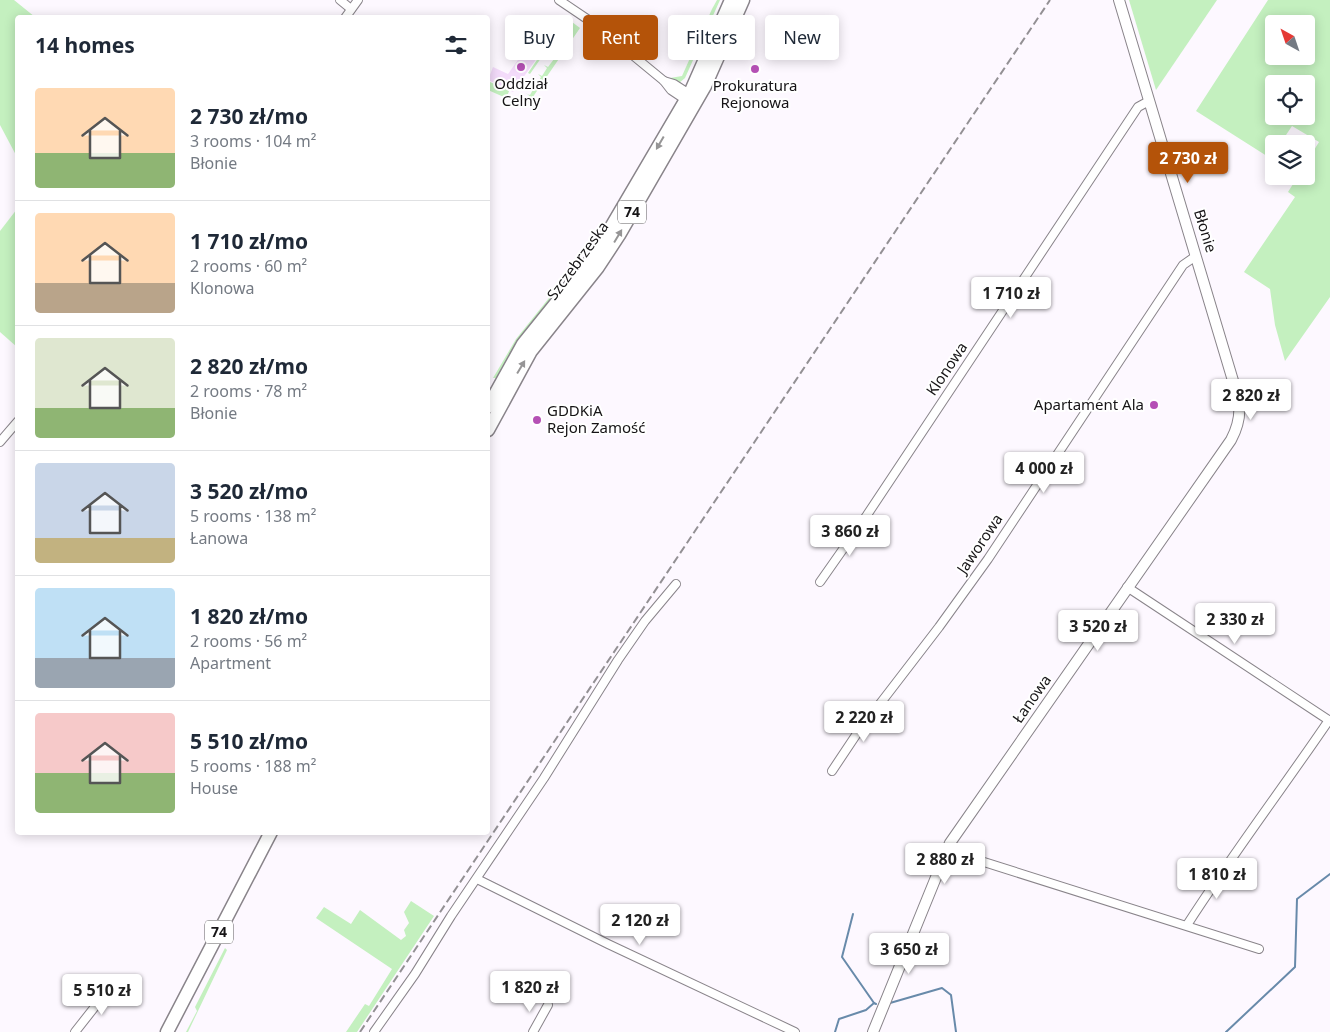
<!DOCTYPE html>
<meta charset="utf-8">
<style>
body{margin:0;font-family:"Noto Sans",sans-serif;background:#f2f2f3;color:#1f2937;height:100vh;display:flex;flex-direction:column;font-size:19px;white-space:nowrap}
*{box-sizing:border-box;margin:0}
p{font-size:16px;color:#747a83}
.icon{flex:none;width:28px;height:28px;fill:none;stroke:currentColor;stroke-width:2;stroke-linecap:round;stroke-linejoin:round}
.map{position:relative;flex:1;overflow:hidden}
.details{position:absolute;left:15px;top:15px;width:475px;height:820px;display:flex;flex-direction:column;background:#fff;border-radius:5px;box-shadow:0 2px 12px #0003}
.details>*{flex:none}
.hud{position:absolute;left:505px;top:15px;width:475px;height:45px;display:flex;gap:10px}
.needle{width:32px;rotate:320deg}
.controls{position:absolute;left:1265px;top:15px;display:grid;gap:10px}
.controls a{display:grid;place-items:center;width:50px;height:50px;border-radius:5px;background:#fff;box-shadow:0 2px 12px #0003;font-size:25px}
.price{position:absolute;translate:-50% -42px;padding:0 11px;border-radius:5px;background:#fff;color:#222;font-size:16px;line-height:32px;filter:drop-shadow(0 1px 2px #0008)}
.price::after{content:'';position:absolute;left:50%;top:30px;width:15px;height:11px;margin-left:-8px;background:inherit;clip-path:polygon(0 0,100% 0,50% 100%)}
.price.selected{background:#b45309;color:#fff}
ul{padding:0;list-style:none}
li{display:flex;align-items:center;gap:15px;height:125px;padding:0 20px}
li+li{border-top:1px solid #e0e1e3}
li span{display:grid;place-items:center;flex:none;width:140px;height:100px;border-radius:5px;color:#555}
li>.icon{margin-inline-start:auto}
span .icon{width:60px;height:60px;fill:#fffc;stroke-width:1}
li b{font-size:21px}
h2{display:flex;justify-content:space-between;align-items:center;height:60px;padding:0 20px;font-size:21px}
.pill{padding:0 18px;border-radius:5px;background:#fff;box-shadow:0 2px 12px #0003;font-size:18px;line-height:45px}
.pill.selected{background:#b45309;color:#fff}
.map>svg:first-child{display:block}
.green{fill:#c4f0bf;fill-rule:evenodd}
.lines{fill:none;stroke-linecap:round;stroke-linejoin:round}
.stream{stroke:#688aaa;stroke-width:2}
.building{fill:#f3dbfa}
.minor-casing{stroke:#89848a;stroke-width:10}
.tertiary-casing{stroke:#89848a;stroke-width:12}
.primary-casing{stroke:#89848a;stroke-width:15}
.minor{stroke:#fff;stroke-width:8}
.tertiary{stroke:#fff;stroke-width:10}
.primary{stroke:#fff;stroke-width:12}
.rail{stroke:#939094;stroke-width:2;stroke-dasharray:8 4;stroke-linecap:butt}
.oneway{fill:#969596}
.poi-dot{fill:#b550b5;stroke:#fff;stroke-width:2}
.labels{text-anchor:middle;stroke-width:4;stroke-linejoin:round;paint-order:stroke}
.shield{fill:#fff;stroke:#5c5a5c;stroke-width:1}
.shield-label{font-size:14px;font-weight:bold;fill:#161416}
.poi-label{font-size:15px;fill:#161416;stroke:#fff}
.street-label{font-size:15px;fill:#161416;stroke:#fff}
</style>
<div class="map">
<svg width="1330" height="1032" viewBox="0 0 1330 1032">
<rect width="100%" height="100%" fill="#fdf8ff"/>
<!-- green -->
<g class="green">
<path d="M 0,0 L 14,0 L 35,17 L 18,18 L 17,157 L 0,125 Z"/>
<path d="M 717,0 L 720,0 L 685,78 L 679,83 L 670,78 L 682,76 L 712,9 Z"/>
<path d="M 1129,0 L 1217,0 L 1156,90 Z"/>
<path d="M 1268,0 L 1330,0 L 1330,297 L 1285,361 L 1275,325 L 1270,289 L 1244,272 L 1295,197 L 1288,192 L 1298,176 L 1306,176 L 1306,163 L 1319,142 L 1292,126 L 1280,144 L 1274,144 L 1274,153 L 1270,158 L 1196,111 ZM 1274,24 L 1306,24 L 1306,56 L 1274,56 ZM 1274,84 L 1306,84 L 1306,116 L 1274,116 Z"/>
<path d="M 533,16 L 553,31 L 550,36 L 555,40 L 552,43 L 548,44 L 525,27 L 530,17 Z"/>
<path d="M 572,22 L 580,28 L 526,107 L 488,90 L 488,81 L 509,91 L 507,97 L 525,105 L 529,95 L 525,93 L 530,95 L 535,86 L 531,84 L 536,86 L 541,77 L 538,74 L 542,76 L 547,68 L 544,65 L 548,67 L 554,59 L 550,56 L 554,58 L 560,50 L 556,47 L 561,49 L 566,41 L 563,38 L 567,40 L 573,32 L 568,28 Z"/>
<path d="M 522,30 L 548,48 L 530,74 L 528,73 L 543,51 L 539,47 L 521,37 Z"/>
<path d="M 17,209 L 18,209 L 17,347 L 0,332 L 0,231 Z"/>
<path d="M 553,293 L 557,295 L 498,378 L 493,378 L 516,339 Z"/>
<path d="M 411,901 L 434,916 L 357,1032 L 346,1032 L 365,1004 L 369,1006 L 392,969 L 316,918 L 324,907 L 351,924 L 360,910 L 401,940 L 406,936 L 404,930 L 409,923 L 404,912 Z"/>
<path d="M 225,948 L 227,950 L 188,1032 L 186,1032 L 197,1011 L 195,1007 Z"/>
</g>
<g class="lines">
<!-- stream -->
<g class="stream">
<path d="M 853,914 L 842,957 L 874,1003"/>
<path d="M 890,1003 L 942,988 L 951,995 L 956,1032"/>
<path d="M 835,1032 L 839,1019 L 866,1010 L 874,1003 L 876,1004"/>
<path d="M 1226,1032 L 1295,967 L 1297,899 L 1330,874"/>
</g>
</g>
<!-- building -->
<path class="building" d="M 530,43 L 542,51 L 513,92 L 488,80 L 493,67 L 508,74 Z"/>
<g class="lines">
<!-- minor casing -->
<g class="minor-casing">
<g id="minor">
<path d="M 340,0 L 351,9"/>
<path d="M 559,0 L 596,25 L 664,81 L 671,90 L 689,102"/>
<path d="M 345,18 L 358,0"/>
<path d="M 664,81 L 674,84 L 691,95"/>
<path d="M 0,442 L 18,421"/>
<path d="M 820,582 L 867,515 L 1138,107 L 1149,101"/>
<path d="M 1127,587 L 1330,721"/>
<path d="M 832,771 L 856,735 L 939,627 L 988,559 L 1183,265 L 1196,256"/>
<path d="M 946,850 L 1259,949"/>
<path d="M 477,879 L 608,944 L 795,1032"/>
<path d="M 1187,925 C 1232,855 1282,789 1329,720"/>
<path d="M 75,1032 L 112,985"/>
<path d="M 374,1032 L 415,974 L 451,916 L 544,778 L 618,660 L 645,621 L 676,584"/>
<path d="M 533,1032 L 548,1005"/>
</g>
</g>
<!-- tertiary casing -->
<g class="tertiary-casing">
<path id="tertiary" d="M 873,1032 L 950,843 L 1231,440 C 1239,425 1242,410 1237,394 L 1119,0"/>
</g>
<!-- primary casing -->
<g class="primary-casing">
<g id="primary">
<path d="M 488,407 L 523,344 L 590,261 L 610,229 L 691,91 L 731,0"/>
<path d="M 488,430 L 531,351 L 598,267 L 619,235 L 705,86 L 743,0"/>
<path d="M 167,1032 L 271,832"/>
</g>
</g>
<!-- minor -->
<use href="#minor" class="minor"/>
<!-- tertiary -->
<use href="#tertiary" class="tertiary"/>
<!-- primary -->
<use href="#primary" class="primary"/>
<!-- rail -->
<path class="rail" d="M 360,1032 L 1050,0"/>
</g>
<!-- one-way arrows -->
<defs><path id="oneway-solid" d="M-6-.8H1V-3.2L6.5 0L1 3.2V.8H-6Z" transform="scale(1.25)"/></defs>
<g class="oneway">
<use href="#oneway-solid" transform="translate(660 143) rotate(120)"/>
<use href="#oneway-solid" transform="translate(618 236) rotate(-59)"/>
<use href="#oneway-solid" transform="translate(521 367) rotate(-59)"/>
</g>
<!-- markers -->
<g class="poi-dot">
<circle cx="521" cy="67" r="5"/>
<circle cx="755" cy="69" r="5"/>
<circle cx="1154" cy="405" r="5"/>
<circle cx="537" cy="420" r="5"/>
</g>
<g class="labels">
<!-- shield labels -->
<g class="shield">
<rect x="618" y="200.5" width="28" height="23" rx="4"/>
<rect x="205" y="920.5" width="28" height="23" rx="4"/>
</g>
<g class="shield-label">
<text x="632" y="217">74</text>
<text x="219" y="937">74</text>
</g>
<!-- poi labels -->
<g class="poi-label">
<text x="521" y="89">Oddział<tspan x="521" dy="17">Celny</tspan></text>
<text x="755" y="91">Prokuratura<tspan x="755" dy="17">Rejonowa</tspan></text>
<text x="1144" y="410" text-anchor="end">Apartament Ala</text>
<text x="547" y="416" text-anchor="start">GDDKiA<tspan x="547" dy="17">Rejon Zamość</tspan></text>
</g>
<!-- street labels -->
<g class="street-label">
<text transform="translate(1205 231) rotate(73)" y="5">Błonie</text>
<text transform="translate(578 261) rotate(-54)" y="5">Szczebrzeska</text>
<text transform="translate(947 369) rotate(-56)" y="5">Klonowa</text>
<text transform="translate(980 544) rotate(-56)" y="5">Jaworowa</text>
<text transform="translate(1032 699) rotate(-55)" y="5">Łanowa</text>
</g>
</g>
</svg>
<div class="controls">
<a><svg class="needle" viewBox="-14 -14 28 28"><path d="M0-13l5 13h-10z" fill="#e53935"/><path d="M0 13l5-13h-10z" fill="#747a83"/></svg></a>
<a><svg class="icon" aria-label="locate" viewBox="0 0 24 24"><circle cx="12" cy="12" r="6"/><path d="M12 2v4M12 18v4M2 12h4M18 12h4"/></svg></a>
<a><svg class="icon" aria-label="layers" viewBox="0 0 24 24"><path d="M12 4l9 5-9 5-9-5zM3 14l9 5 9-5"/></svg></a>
</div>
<b class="price selected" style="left:1188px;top:184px">2 730 zł</b>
<b class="price" style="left:1011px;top:319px">1 710 zł</b>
<b class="price" style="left:1251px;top:421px">2 820 zł</b>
<b class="price" style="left:1044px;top:494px">4 000 zł</b>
<b class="price" style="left:850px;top:557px">3 860 zł</b>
<b class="price" style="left:1235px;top:645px">2 330 zł</b>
<b class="price" style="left:1098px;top:652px">3 520 zł</b>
<b class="price" style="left:864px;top:743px">2 220 zł</b>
<b class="price" style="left:945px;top:885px">2 880 zł</b>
<b class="price" style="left:1217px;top:900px">1 810 zł</b>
<b class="price" style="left:640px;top:946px">2 120 zł</b>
<b class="price" style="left:909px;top:975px">3 650 zł</b>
<b class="price" style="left:530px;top:1013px">1 820 zł</b>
<b class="price" style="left:102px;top:1016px">5 510 zł</b>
<div class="hud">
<a class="pill">Buy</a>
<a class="pill selected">Rent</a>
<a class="pill">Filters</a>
<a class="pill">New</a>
</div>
<section class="details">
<h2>14 homes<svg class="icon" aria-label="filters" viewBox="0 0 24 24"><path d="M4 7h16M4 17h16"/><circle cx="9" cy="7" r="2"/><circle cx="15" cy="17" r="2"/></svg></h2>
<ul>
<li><span style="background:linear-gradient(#ffd9b3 65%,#8fb573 0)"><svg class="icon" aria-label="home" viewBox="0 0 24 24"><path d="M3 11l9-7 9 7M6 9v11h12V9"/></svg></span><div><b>2 730 zł/mo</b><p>3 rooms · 104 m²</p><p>Błonie</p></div></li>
<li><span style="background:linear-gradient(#ffd9b3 70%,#b9a48a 0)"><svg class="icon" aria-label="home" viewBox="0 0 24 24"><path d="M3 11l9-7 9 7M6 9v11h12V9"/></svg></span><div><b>1 710 zł/mo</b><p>2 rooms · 60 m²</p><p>Klonowa</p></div></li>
<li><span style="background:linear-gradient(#dfe7d0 70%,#8fb573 0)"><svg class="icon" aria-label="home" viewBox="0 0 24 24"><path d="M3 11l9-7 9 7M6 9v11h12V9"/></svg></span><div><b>2 820 zł/mo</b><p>2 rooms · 78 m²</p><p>Błonie</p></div></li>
<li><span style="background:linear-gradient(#c9d6e8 75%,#c2b280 0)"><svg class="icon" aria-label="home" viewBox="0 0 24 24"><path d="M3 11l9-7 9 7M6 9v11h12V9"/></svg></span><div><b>3 520 zł/mo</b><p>5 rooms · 138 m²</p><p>Łanowa</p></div></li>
<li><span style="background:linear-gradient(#bfe0f5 70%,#9aa5b1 0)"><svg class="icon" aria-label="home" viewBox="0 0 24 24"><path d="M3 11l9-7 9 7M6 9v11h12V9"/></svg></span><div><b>1 820 zł/mo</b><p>2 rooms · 56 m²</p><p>Apartment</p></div></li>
<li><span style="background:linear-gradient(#f6c9c9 60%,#8fb573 0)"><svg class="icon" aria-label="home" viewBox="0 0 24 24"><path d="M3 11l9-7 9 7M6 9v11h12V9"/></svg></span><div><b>5 510 zł/mo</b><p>5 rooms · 188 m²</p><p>House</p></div></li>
</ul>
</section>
</div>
